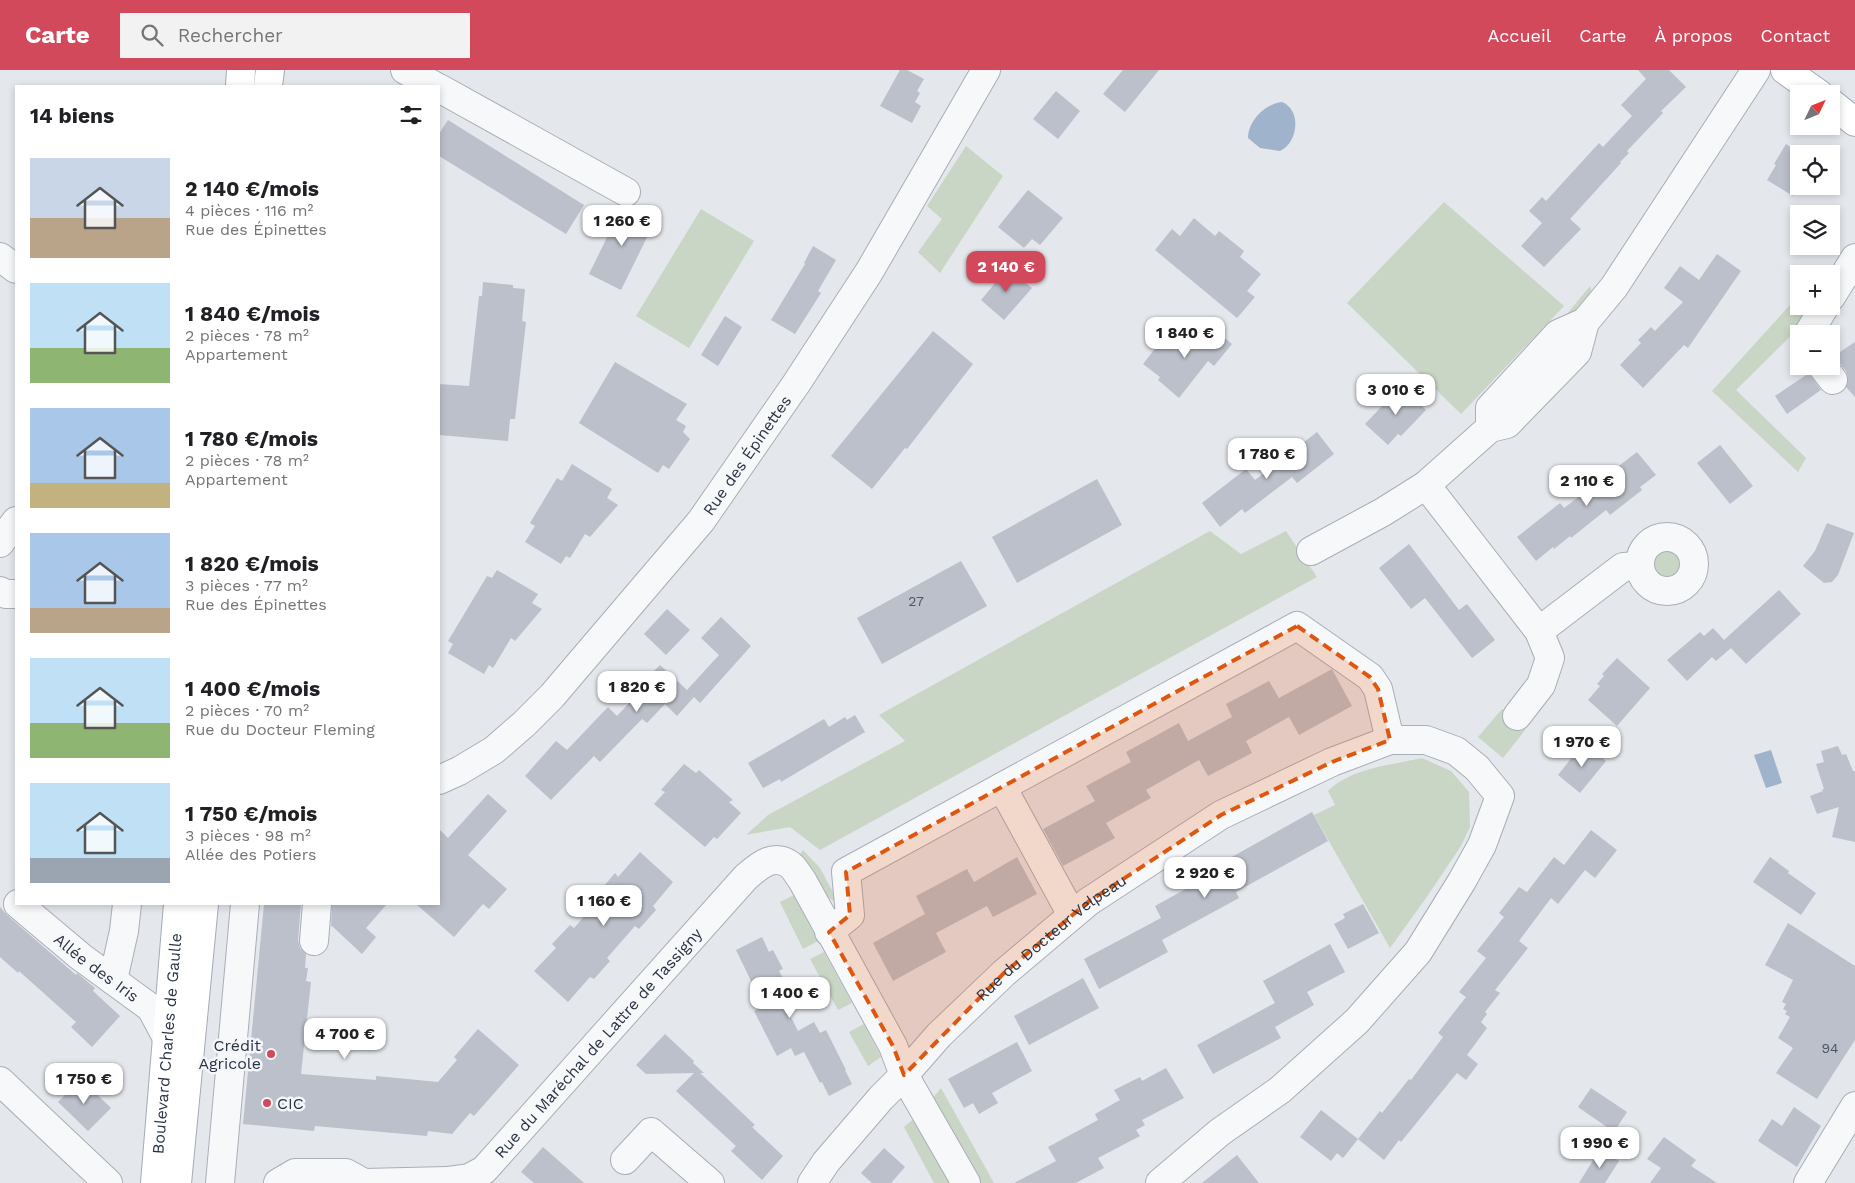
<!DOCTYPE html>
<html lang="fr">
<meta charset="utf-8">
<style>
body{margin:0;font-family:"Work Sans",sans-serif;background:#f2f2f2;color:#202124;height:100vh;display:flex;flex-direction:column;font-size:19px;white-space:nowrap}
*{box-sizing:border-box;margin:0}
p{font-size:16px;color:#757577}
.icon{flex:none;width:28px;height:28px;fill:none;stroke:currentColor;stroke-width:2;stroke-linecap:round;stroke-linejoin:round}
.map{position:relative;flex:1;overflow:hidden}
.drawer{position:absolute;left:15px;top:15px;width:425px;height:820px;display:flex;flex-direction:column;background:#fff;border-radius:0px;box-shadow:0 2px 8px #0003}
.drawer>*{flex:none}
.needle{width:32px;rotate:47deg}
.fabs{position:absolute;left:1790px;top:15px;display:grid;gap:10px}
.fabs a{display:grid;place-items:center;width:50px;height:50px;border-radius:0px;background:#fff;box-shadow:0 2px 8px #0003;font-size:25px}
.price{position:absolute;translate:-50% -42px;padding:0 11px;border-radius:10px;background:#fff;color:#222;font-size:16px;line-height:32px;filter:drop-shadow(0 1px 2px #0008)}
.price::after{content:'';position:absolute;left:50%;top:30px;width:15px;height:11px;margin-left:-8px;background:inherit;clip-path:polygon(0 0,100% 0,50% 100%)}
.price.selected{background:#d1495b;color:#fff}
ul{padding:0;list-style:none}
li{display:flex;align-items:center;gap:15px;height:125px;padding:0 15px}
li span{display:grid;place-items:center;flex:none;width:140px;height:100px;border-radius:0px;color:#555}
li>.icon{margin-inline-start:auto}
span .icon{width:60px;height:60px;fill:#fffc;stroke-width:1}
li b{font-size:21px}
h2{display:flex;justify-content:space-between;align-items:center;height:60px;padding:0 15px;font-size:21px}
header{display:flex;align-items:center;gap:30px;box-sizing:border-box;height:70px;padding:0 25px;background:#d1495b;color:#fff}
header strong{font-size:24px}
nav{display:flex;gap:28px;margin-inline-start:auto;font-size:18px}
.search{width:350px;height:45px;background:#f2f2f2;display:flex;align-items:center;gap:12px;box-sizing:border-box;padding:0 18px;border-radius:0px;color:#757577;font-size:19px}
.map>svg:first-child{display:block}
.green{fill:#c9d6c5}
.water{fill:#9fb4cc}
.building{fill:#bbc0ca}
.lines{fill:none;stroke-linecap:round;stroke-linejoin:round}
.minor-casing{stroke:#a9aeb7;stroke-width:30}
.major-casing{stroke:#a3abb8;stroke-width:30}
.minor{stroke:#f7f8fa;stroke-width:28}
.major{stroke:#fff;stroke-width:28}
.marked{fill:#df570f;fill-opacity:0.2;stroke:#df570f;stroke-width:4;stroke-dasharray:10 6;stroke-linejoin:round}
.poi-dot{fill:#d1495b;stroke:#f4f6f9;stroke-width:2}
.labels{text-anchor:middle;stroke-width:5;stroke-linejoin:round;paint-order:stroke}
.number-label{font-size:14px;fill:#4f5766}
.street-label{font-size:16px;fill:#2b3445;stroke:#f4f6f9}
.poi-label{font-size:16px;fill:#2b3445;stroke:#f4f6f9;text-anchor:end}
</style>
<header>
<strong>Carte</strong>
<div class="search"><svg class="icon" aria-label="search" viewBox="0 0 24 24"><circle cx="10" cy="10" r="6"/><path d="M15 15l6 6"/></svg>Rechercher</div>
<nav><a>Accueil</a><a>Carte</a><a>À propos</a><a>Contact</a></nav>
</header>
<div class="map">
<svg width="1855" height="1113" viewBox="0 0 1855 1113">
<rect width="100%" height="100%" fill="#e4e7ec"/>
<!-- green -->
<g class="green">
<path d="M 966,76 L 1003,106 L 940,203 L 918,182 L 942,149 L 927,136 Z"/>
<path d="M 1444,132 L 1564,236 L 1461,344 L 1347,233 Z"/>
<path d="M 701,139 L 754,171 L 689,278 L 636,246 Z"/>
<path d="M 1590,216 L 1593,225 L 1576,246 L 1558,255 Z"/>
<path d="M 1799,225 L 1799,236 L 1815,236 L 1813,244 L 1736,320 L 1806,388 L 1798,402 L 1712,321 Z"/>
<path d="M 1210,461 L 1241,484 L 1286,461 L 1317,507 L 820,780 L 790,757 L 746,765 L 768,745 L 905,671 L 879,645 Z"/>
<circle cx="1667" cy="493" r="17"/>
<path d="M 1502,639 L 1526,659 L 1503,688 L 1478,667 Z"/>
<path d="M 1422,688 L 1451,701 L 1469,722 L 1470,757 L 1461,776 L 1426,828 L 1390,878 L 1314,745 L 1335,735 L 1328,721 C 1351,698 1392,695 1422,688 Z"/>
<path d="M 803,780 L 820,798 L 840,835 C 821,826 810,803 799,786 Z"/>
<path d="M 794,825 L 818,871 L 803,879 L 780,832 Z"/>
<path d="M 824,882 L 852,933 L 838,940 L 810,889 Z"/>
<path d="M 864,954 L 881,987 L 868,996 L 849,962 Z"/>
<path d="M 941,1018 L 994,1113 L 978,1113 L 932,1029 Z"/>
<path d="M 916,1047 L 951,1113 L 934,1113 L 904,1057 Z"/>
</g>
<!-- water -->
<g class="water">
<path d="M 1282,32 C 1302,40 1298,73 1280,81 L 1260,78 L 1248,68 C 1248,51 1265,34 1282,32 Z"/>
<path d="M 1771,680 L 1782,713 L 1766,718 L 1754,685 Z"/>
</g>
<!-- building -->
<g class="building">
<path d="M 900,0 L 907,0 L 924,9 L 917,21 L 920,23 L 915,32 L 921,36 L 912,53 L 880,36 Z"/>
<path d="M 1123,0 L 1159,0 L 1125,42 L 1103,24 Z"/>
<path d="M 1638,0 L 1669,0 L 1686,17 L 1661,41 L 1663,43 L 1627,81 L 1629,83 L 1620,92 L 1621,93 L 1570,149 L 1581,159 L 1544,197 L 1521,176 L 1542,153 L 1529,141 L 1542,127 L 1546,131 L 1599,73 L 1603,77 L 1632,46 L 1621,35 L 1646,9 Z"/>
<path d="M 1056,21 L 1080,41 L 1058,69 L 1033,49 Z"/>
<path d="M 448,50 L 584,135 L 566,164 L 439,86 L 439,64 Z"/>
<path d="M 1786,74 L 1802,84 L 1799,84 L 1799,116 L 1793,126 L 1767,110 L 1776,95 L 1774,94 Z"/>
<path d="M 1028,120 L 1063,148 L 1040,175 L 1032,169 L 1024,178 L 998,157 Z"/>
<path d="M 622,137 L 628,137 L 655,151 L 621,220 L 589,204 Z"/>
<path d="M 1194,148 L 1215,166 L 1219,161 L 1244,181 L 1240,187 L 1261,204 L 1247,221 L 1255,227 L 1237,248 L 1155,180 L 1172,159 L 1180,166 Z"/>
<path d="M 813,176 L 836,190 L 818,221 L 821,223 L 795,264 L 771,250 L 805,194 L 804,193 Z"/>
<path d="M 1717,184 L 1741,201 L 1688,278 L 1684,275 L 1643,318 L 1620,295 L 1641,273 L 1638,270 L 1651,257 L 1655,261 L 1683,232 L 1664,218 L 1680,196 L 1699,210 Z"/>
<path d="M 1005,196 L 1032,218 L 1004,250 L 981,230 L 996,212 L 993,210 Z"/>
<path d="M 483,212 L 513,215 L 513,218 L 525,219 L 522,251 L 526,252 L 515,349 L 510,349 L 508,371 L 439,365 L 439,314 L 469,316 L 479,226 L 482,226 Z"/>
<path d="M 725,246 L 742,257 L 718,296 L 701,285 Z"/>
<path d="M 1211,257 L 1232,274 L 1214,296 L 1208,291 L 1179,328 L 1158,310 L 1160,307 L 1143,294 L 1161,271 L 1163,273 L 1172,262 L 1191,278 L 1200,267 L 1202,268 Z"/>
<path d="M 933,261 L 973,294 L 907,379 L 905,378 L 872,419 L 831,386 Z"/>
<path d="M 1855,272 L 1855,327 L 1846,317 L 1848,308 L 1846,301 L 1834,286 Z"/>
<path d="M 615,292 L 687,334 L 676,350 L 686,356 L 683,362 L 690,369 L 669,399 L 663,395 L 658,403 L 579,353 Z"/>
<path d="M 1809,303 L 1821,320 L 1787,344 L 1775,326 Z"/>
<path d="M 1401,316 L 1426,340 L 1401,366 L 1398,364 L 1388,375 L 1365,354 Z"/>
<path d="M 1317,362 L 1334,384 L 1297,413 L 1292,407 L 1245,443 L 1242,439 L 1220,457 L 1202,433 L 1246,399 L 1255,410 Z"/>
<path d="M 1720,375 L 1753,416 L 1730,434 L 1697,393 Z"/>
<path d="M 1637,382 L 1656,405 L 1640,417 L 1642,420 L 1610,445 L 1606,440 L 1571,468 L 1570,466 L 1554,479 L 1553,477 L 1536,491 L 1517,467 L 1560,433 L 1564,438 Z"/>
<path d="M 572,394 L 612,419 L 607,428 L 618,435 L 590,467 L 585,464 L 570,488 L 566,486 L 561,494 L 525,472 L 535,456 L 530,453 L 557,408 L 562,411 Z"/>
<path d="M 1097,409 L 1122,455 L 1017,513 L 992,467 Z"/>
<path d="M 1827,453 L 1854,463 L 1838,505 L 1832,512 L 1824,513 L 1803,496 L 1815,481 Z"/>
<path d="M 1409,474 L 1459,540 L 1467,534 L 1495,570 L 1472,588 L 1425,528 L 1411,539 L 1379,498 Z"/>
<path d="M 961,491 L 987,536 L 882,594 L 857,548 Z"/>
<path d="M 497,500 L 538,524 L 532,533 L 542,539 L 515,571 L 511,568 L 493,598 L 489,595 L 484,604 L 448,583 L 453,574 L 448,571 L 487,506 L 492,508 Z"/>
<path d="M 1779,520 L 1801,544 L 1746,594 L 1729,576 L 1731,578 L 1716,591 L 1712,587 L 1687,611 L 1667,590 L 1700,562 L 1704,566 L 1713,558 L 1724,570 Z"/>
<path d="M 667,539 L 690,560 L 666,585 L 644,564 Z"/>
<path d="M 721,547 L 751,576 L 700,633 L 694,627 L 677,646 L 665,634 L 647,653 L 642,649 L 600,692 L 594,686 L 551,730 L 525,706 L 556,671 L 567,680 L 608,637 L 617,646 L 646,615 L 643,612 L 660,595 L 687,620 L 719,585 L 701,568 Z"/>
<path d="M 1617,588 L 1650,618 L 1617,656 L 1588,630 L 1600,616 L 1597,614 L 1604,606 L 1602,604 Z"/>
<path d="M 1332,599 L 1352,636 L 1299,665 L 1289,647 L 1246,671 L 1252,683 L 1208,706 L 1199,690 L 1146,720 L 1151,728 L 1106,753 L 1115,768 L 1063,796 L 1043,759 L 1095,731 L 1086,716 L 1131,692 L 1126,682 L 1179,653 L 1188,671 L 1232,647 L 1226,634 L 1269,611 L 1279,628 Z"/>
<path d="M 855,645 L 865,662 L 781,712 L 780,709 L 763,718 L 748,693 L 824,649 L 829,657 L 845,647 L 847,650 Z"/>
<path d="M 1581,676 L 1588,676 L 1606,691 L 1580,723 L 1558,705 Z"/>
<path d="M 1838,676 L 1842,685 L 1846,684 L 1853,701 L 1855,701 L 1855,772 L 1832,767 L 1839,737 L 1817,744 L 1810,726 L 1823,721 L 1822,719 L 1824,719 L 1816,694 L 1824,692 L 1821,681 Z"/>
<path d="M 684,694 L 696,703 L 699,700 L 733,730 L 729,732 L 741,743 L 717,769 L 714,767 L 705,777 L 654,734 L 665,722 L 661,720 Z"/>
<path d="M 488,724 L 507,741 L 468,785 L 507,819 L 489,839 L 483,834 L 454,867 L 416,834 L 439,834 L 439,759 L 448,768 Z"/>
<path d="M 1312,742 L 1328,771 L 1236,822 L 1239,828 L 1162,870 L 1168,882 L 1099,919 L 1084,889 L 1161,848 L 1155,836 L 1233,793 L 1230,788 Z"/>
<path d="M 1591,760 L 1617,780 L 1595,808 L 1585,800 L 1558,834 L 1551,828 L 1519,871 L 1528,878 L 1495,920 L 1500,923 L 1485,942 L 1487,944 L 1481,952 L 1487,958 L 1467,985 L 1478,994 L 1466,1010 L 1457,1003 L 1401,1072 L 1399,1070 L 1384,1090 L 1358,1069 L 1380,1041 L 1382,1043 L 1409,1009 L 1411,1010 L 1443,967 L 1438,963 L 1466,927 L 1459,922 L 1486,888 L 1477,881 L 1504,847 L 1499,843 L 1519,817 L 1527,822 L 1554,787 L 1564,795 Z"/>
<path d="M 640,782 L 673,812 L 653,836 L 656,840 L 639,859 L 635,856 L 607,888 L 610,891 L 594,909 L 590,907 L 568,932 L 534,901 L 556,878 L 552,874 L 570,855 L 574,858 L 602,826 L 598,823 L 615,803 L 618,807 Z"/>
<path d="M 1017,787 L 1037,824 L 993,847 L 987,836 L 936,863 L 946,882 L 893,911 L 873,873 L 925,844 L 916,826 L 967,799 L 974,812 Z"/>
<path d="M 1770,787 L 1789,801 L 1788,803 L 1816,823 L 1801,845 L 1753,812 Z"/>
<path d="M 264,834 L 301,834 L 298,870 L 300,878 L 306,884 L 305,898 L 308,898 L 306,911 L 311,912 L 301,1004 L 376,1010 L 376,1006 L 438,1012 L 457,990 L 454,987 L 478,959 L 519,995 L 474,1046 L 470,1043 L 452,1064 L 428,1061 L 427,1066 L 315,1056 L 314,1061 L 243,1054 Z"/>
<path d="M 332,834 L 387,834 L 366,858 L 376,867 L 362,884 L 332,856 L 331,857 Z"/>
<path d="M 1363,834 L 1379,863 L 1348,879 L 1334,854 L 1345,848 L 1343,844 Z"/>
<path d="M 0,837 L 8,846 L 76,905 L 77,903 L 95,918 L 93,921 L 120,946 L 92,977 L 71,957 L 76,952 L 19,901 L 18,903 L 0,887 Z"/>
<path d="M 1788,853 L 1855,896 L 1855,970 L 1817,1029 L 1776,1003 L 1793,978 L 1778,968 L 1790,947 L 1785,944 L 1787,941 L 1783,939 L 1786,934 L 1782,932 L 1793,910 L 1765,895 Z"/>
<path d="M 762,867 L 769,882 L 773,880 L 783,899 L 779,901 L 784,910 L 775,915 L 798,961 L 814,952 L 820,963 L 826,960 L 846,1000 L 845,1000 L 852,1014 L 829,1026 L 822,1012 L 820,1013 L 804,982 L 795,986 L 791,978 L 777,986 L 754,941 L 762,937 L 751,914 L 752,913 L 736,880 Z"/>
<path d="M 1330,874 L 1345,902 L 1307,922 L 1314,935 L 1275,957 L 1281,968 L 1213,1004 L 1197,975 L 1275,933 L 1263,911 Z"/>
<path d="M 1083,908 L 1099,938 L 1029,975 L 1014,946 Z"/>
<path d="M 665,964 L 694,991 L 693,993 L 704,1003 L 700,1003 L 755,1055 L 752,1057 L 783,1086 L 762,1110 L 731,1081 L 736,1076 L 676,1021 L 694,1003 L 646,1004 L 636,995 Z"/>
<path d="M 1017,972 L 1032,1001 L 992,1023 L 998,1033 L 979,1044 L 973,1033 L 964,1038 L 948,1009 Z"/>
<path d="M 1166,998 L 1184,1028 L 1142,1050 L 1145,1055 L 1136,1060 L 1140,1066 L 1098,1088 L 1104,1098 L 1076,1113 L 1014,1113 L 1056,1091 L 1048,1077 L 1098,1050 L 1095,1044 L 1120,1030 L 1114,1020 L 1140,1007 L 1142,1011 Z"/>
<path d="M 81,1009 L 111,1038 L 88,1061 L 58,1032 Z"/>
<path d="M 1591,1018 L 1627,1042 L 1614,1062 L 1578,1037 Z"/>
<path d="M 1794,1037 L 1821,1056 L 1797,1097 L 1758,1071 L 1772,1049 L 1782,1056 Z"/>
<path d="M 1321,1040 L 1358,1069 L 1343,1088 L 1337,1083 L 1331,1091 L 1300,1067 Z"/>
<path d="M 1664,1067 L 1696,1090 L 1691,1096 L 1717,1113 L 1650,1113 L 1661,1098 L 1647,1089 Z"/>
<path d="M 543,1077 L 584,1113 L 534,1113 L 521,1102 Z"/>
<path d="M 884,1078 L 905,1097 L 891,1113 L 872,1113 L 861,1103 Z"/>
<path d="M 1600,1079 L 1619,1091 L 1605,1113 L 1579,1113 Z"/>
<path d="M 1237,1085 L 1259,1113 L 1202,1113 Z"/>
</g>
<g class="lines">
<!-- minor casing -->
<g class="minor-casing">
<g id="minor">
<path d="M 405,0 L 435,16"/>
<path d="M 439,18 L 626,122"/>
<path d="M 0,187 L 16,199"/>
<path d="M 1831,227 L 1855,188"/>
<path d="M 1808,264 L 1825,236"/>
<path d="M 1822,296 L 1833,310"/>
<path d="M 1490,358 L 1490,338 L 1558,264 L 1585,252"/>
<path d="M 1426,415 L 1539,561 L 1550,588 L 1541,615 L 1517,646"/>
<circle cx="1667" cy="494" r="27"/>
<path d="M 0,473 L 16,451"/>
<path d="M 1311,481 L 1383,442 L 1426,415 L 1490,358 L 1507,354 L 1577,282 L 1585,252 L 1614,217 L 1756,0"/>
<path d="M 0,521 L 6,524 L 16,524"/>
<path d="M 1539,561 L 1623,497 L 1639,496"/>
<path id="s1" d="M 439,710 L 459,701 L 494,680 L 524,654 L 552,626 L 701,451 L 796,314 L 869,202 L 986,0"/>
<path d="M 1002,717 L 1072,845"/>
<path id="s2" d="M 18,834 L 81,887 L 151,938 L 167,968"/>
<path d="M 829,862 L 850,845 L 846,802 L 1297,556 L 1370,607 L 1378,619 L 1390,670"/>
<path d="M 314,871 L 317,834"/>
<path d="M 113,910 L 124,861 L 127,834"/>
<path d="M 0,1011 L 108,1113"/>
<path d="M 625,1090 L 651,1062 L 710,1113"/>
<path d="M 220,1113 L 245,834"/>
<path d="M 278,1113 L 295,1103 L 346,1103 L 364,1113"/>
<path id="s3" d="M 365,1113 L 447,1111 L 469,1108 L 484,1100 L 746,807 C 758,797 772,783 789,794 C 794,797 798,805 802,810 L 893,976 L 904,1005 L 966,1113"/>
<path id="s4" d="M 812,1113 L 826,1092 L 881,1028 L 904,1005 L 939,965 L 1004,903 L 1088,832 L 1221,745 L 1332,692 L 1390,670 L 1426,670 L 1456,681 L 1477,698 L 1500,726 L 1482,775 L 1462,811 L 1418,882 L 1357,951 L 1280,1020 L 1220,1062 L 1160,1113"/>
<path d="M 1808,1113 L 1855,1036"/>
</g>
</g>
<!-- major casing -->
<g class="major-casing">
<g id="major">
<path d="M 1785,0 L 1819,24"/>
<path d="M 240,16 L 241,0"/>
<path d="M 268,16 L 270,0"/>
<path d="M 1831,33 L 1855,52"/>
<path id="s5" d="M 155,1113 L 178,834"/>
<path d="M 177,1113 L 204,834"/>
</g>
</g>
<!-- minor -->
<use href="#minor" class="minor"/>
<!-- major -->
<use href="#major" class="major"/>
</g>
<!-- marked area -->
<path class="marked" d="M 1297,556 L 1370,607 L 1378,619 L 1390,670 L 1332,692 L 1221,745 L 1088,832 L 1004,903 L 904,1005 L 893,976 L 829,862 L 850,845 L 846,802 Z"/>
<!-- markers -->
<g class="poi-dot">
<circle cx="271" cy="984" r="5"/>
<circle cx="267" cy="1033" r="5"/>
</g>
<g class="labels">
<!-- number labels -->
<g class="number-label">
<text x="916" y="536">27</text>
<text x="1830" y="983">94</text>
</g>
<!-- street labels -->
<g class="street-label">
<text dy="6" stroke="none"><textPath href="#s1" startOffset="452">Rue des Épinettes</textPath></text>
<text dy="6" stroke="none"><textPath href="#s4" startOffset="344">Rue du Docteur Velpeau</textPath></text>
<text dy="6" stroke="none"><textPath href="#s2" startOffset="101">Allée des Iris</textPath></text>
<text dy="6" stroke="none"><textPath href="#s5" startOffset="140">Boulevard Charles de Gaulle</textPath></text>
<text dy="6" stroke="none"><textPath href="#s3" startOffset="292">Rue du Maréchal de Lattre de Tassigny</textPath></text>
</g>
<!-- poi labels -->
<g class="poi-label">
<text x="261" y="981">Crédit<tspan x="261" dy="18">Agricole</tspan></text>
<text x="277" y="1039" text-anchor="start">CIC</text>
</g>
</g>
</svg>
<div class="fabs">
<a><svg class="needle" viewBox="-14 -14 28 28"><path d="M0-13l5 13h-10z" fill="#e53935"/><path d="M0 13l5-13h-10z" fill="#757577"/></svg></a>
<a><svg class="icon" aria-label="locate" viewBox="0 0 24 24"><circle cx="12" cy="12" r="6"/><path d="M12 2v4M12 18v4M2 12h4M18 12h4"/></svg></a>
<a><svg class="icon" aria-label="layers" viewBox="0 0 24 24"><path d="M12 4l9 5-9 5-9-5zM3 14l9 5 9-5"/></svg></a>
<a>+</a>
<a>−</a>
</div>
<b class="price" style="left:622px;top:177px">1 260 €</b>
<b class="price selected" style="left:1006px;top:223px">2 140 €</b>
<b class="price" style="left:1185px;top:289px">1 840 €</b>
<b class="price" style="left:1396px;top:346px">3 010 €</b>
<b class="price" style="left:1267px;top:410px">1 780 €</b>
<b class="price" style="left:1587px;top:437px">2 110 €</b>
<b class="price" style="left:637px;top:643px">1 820 €</b>
<b class="price" style="left:1582px;top:698px">1 970 €</b>
<b class="price" style="left:1205px;top:829px">2 920 €</b>
<b class="price" style="left:604px;top:857px">1 160 €</b>
<b class="price" style="left:790px;top:949px">1 400 €</b>
<b class="price" style="left:345px;top:990px">4 700 €</b>
<b class="price" style="left:84px;top:1035px">1 750 €</b>
<b class="price" style="left:1600px;top:1099px">1 990 €</b>
<section class="drawer">
<h2>14 biens<svg class="icon" aria-label="filters" viewBox="0 0 24 24"><path d="M4 7h16M4 17h16"/><circle cx="9" cy="7" r="2"/><circle cx="15" cy="17" r="2"/></svg></h2>
<ul>
<li><span style="background:linear-gradient(#c9d6e8 60%,#b9a48a 0)"><svg class="icon" aria-label="home" viewBox="0 0 24 24"><path d="M3 11l9-7 9 7M6 9v11h12V9"/></svg></span><div><b>2 140 €/mois</b><p>4 pièces · 116 m²</p><p>Rue des Épinettes</p></div></li>
<li><span style="background:linear-gradient(#bfe0f5 65%,#8fb573 0)"><svg class="icon" aria-label="home" viewBox="0 0 24 24"><path d="M3 11l9-7 9 7M6 9v11h12V9"/></svg></span><div><b>1 840 €/mois</b><p>2 pièces · 78 m²</p><p>Appartement</p></div></li>
<li><span style="background:linear-gradient(#a9c7e8 75%,#c2b280 0)"><svg class="icon" aria-label="home" viewBox="0 0 24 24"><path d="M3 11l9-7 9 7M6 9v11h12V9"/></svg></span><div><b>1 780 €/mois</b><p>2 pièces · 78 m²</p><p>Appartement</p></div></li>
<li><span style="background:linear-gradient(#a9c7e8 75%,#b9a48a 0)"><svg class="icon" aria-label="home" viewBox="0 0 24 24"><path d="M3 11l9-7 9 7M6 9v11h12V9"/></svg></span><div><b>1 820 €/mois</b><p>3 pièces · 77 m²</p><p>Rue des Épinettes</p></div></li>
<li><span style="background:linear-gradient(#bfe0f5 65%,#8fb573 0)"><svg class="icon" aria-label="home" viewBox="0 0 24 24"><path d="M3 11l9-7 9 7M6 9v11h12V9"/></svg></span><div><b>1 400 €/mois</b><p>2 pièces · 70 m²</p><p>Rue du Docteur Fleming</p></div></li>
<li><span style="background:linear-gradient(#bfe0f5 75%,#9aa5b1 0)"><svg class="icon" aria-label="home" viewBox="0 0 24 24"><path d="M3 11l9-7 9 7M6 9v11h12V9"/></svg></span><div><b>1 750 €/mois</b><p>3 pièces · 98 m²</p><p>Allée des Potiers</p></div></li>
</ul>
</section>
</div>
